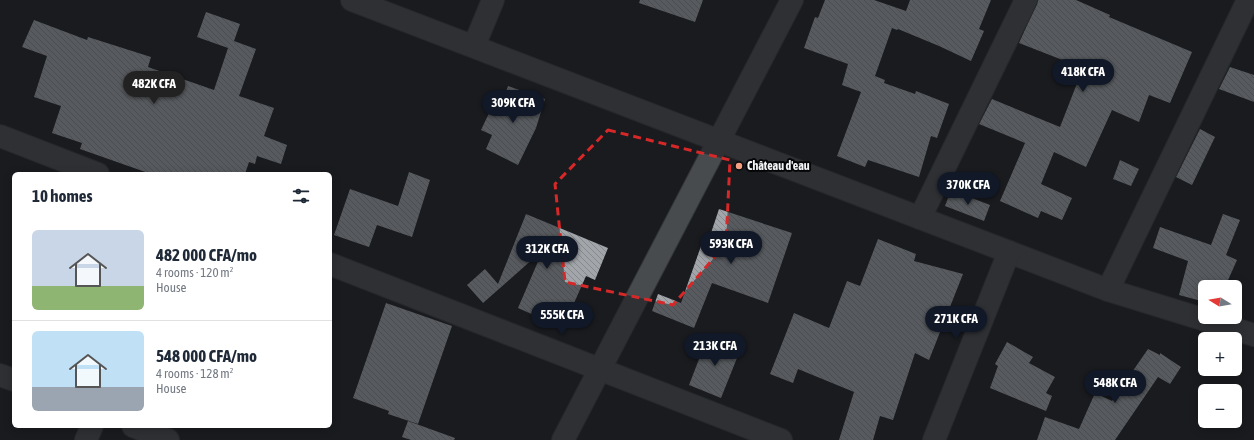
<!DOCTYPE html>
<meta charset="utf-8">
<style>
body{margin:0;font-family:"Asap Condensed",sans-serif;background:#f6f6f7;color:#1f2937;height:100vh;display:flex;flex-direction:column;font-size:15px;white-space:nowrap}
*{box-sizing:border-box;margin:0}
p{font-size:13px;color:#747a83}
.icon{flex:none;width:22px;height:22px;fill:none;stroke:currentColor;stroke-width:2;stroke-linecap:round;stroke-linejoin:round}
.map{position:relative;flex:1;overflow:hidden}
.sheet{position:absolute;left:12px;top:172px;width:320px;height:256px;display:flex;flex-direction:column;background:#fff;border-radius:6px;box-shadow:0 2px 10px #0003}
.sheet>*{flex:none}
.needle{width:26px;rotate:281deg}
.controls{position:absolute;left:1198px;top:280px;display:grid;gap:8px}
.controls a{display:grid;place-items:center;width:44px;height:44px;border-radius:6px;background:#fff;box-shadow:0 2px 10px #0003;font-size:20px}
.price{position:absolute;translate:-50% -34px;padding:0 9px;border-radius:14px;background:#111827;color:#fff;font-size:13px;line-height:26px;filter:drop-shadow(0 1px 2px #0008)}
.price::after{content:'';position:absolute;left:50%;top:24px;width:12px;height:9px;margin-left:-6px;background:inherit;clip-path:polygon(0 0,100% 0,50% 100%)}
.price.active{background:#222;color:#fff}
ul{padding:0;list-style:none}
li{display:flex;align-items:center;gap:12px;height:100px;padding:0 20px}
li+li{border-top:1px solid #e0e1e3}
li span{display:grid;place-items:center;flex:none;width:112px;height:80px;border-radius:6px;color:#555}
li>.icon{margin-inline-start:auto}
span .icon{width:48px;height:48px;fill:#fffc;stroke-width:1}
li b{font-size:17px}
h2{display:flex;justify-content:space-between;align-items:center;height:48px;padding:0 20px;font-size:17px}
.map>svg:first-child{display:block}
.building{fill:url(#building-back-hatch)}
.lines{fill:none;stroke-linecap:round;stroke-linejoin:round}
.minor-casing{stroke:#343638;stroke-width:24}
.minor{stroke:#474b4e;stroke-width:22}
.marked{fill:none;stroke:#d62828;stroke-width:3;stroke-dasharray:8 5;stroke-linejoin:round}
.poi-dot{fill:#f3a082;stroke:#050607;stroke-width:1.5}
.labels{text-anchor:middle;stroke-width:4;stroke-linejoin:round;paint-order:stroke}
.poi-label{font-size:12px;font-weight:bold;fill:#f2f4f6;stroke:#050607;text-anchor:start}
</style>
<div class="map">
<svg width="1254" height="440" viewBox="0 0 1254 440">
<defs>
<pattern id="building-back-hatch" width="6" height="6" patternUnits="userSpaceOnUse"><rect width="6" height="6" fill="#a2a6aa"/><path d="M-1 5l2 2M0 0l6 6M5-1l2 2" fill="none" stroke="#878a8d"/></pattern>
</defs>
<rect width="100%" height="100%" fill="#191b1f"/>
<!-- building -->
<g class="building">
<path d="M 640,0 L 703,0 L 695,22 L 639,3 Z"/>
<path d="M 825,0 L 874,0 L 906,11 L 910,0 L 991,0 L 979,29 L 984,31 L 971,61 L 939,46 L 898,29 L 897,30 L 892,28 L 875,76 L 885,80 L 884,83 L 915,94 L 916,91 L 949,104 L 937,138 L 931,136 L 919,177 L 868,160 L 865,167 L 837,156 L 861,92 L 842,85 L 848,64 L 804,48 L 815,17 L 818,18 Z"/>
<path d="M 1038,0 L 1076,0 L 1110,15 L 1109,17 L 1192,52 L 1170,103 L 1149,95 L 1139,122 L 1112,110 L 1086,167 L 1054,152 L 1041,184 L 1072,198 L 1062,220 L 1041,211 L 1038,218 L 1000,201 L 1025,143 L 979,124 L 992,99 L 1060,127 L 1083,68 L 1019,43 Z"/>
<path d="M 206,12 L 240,24 L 234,41 L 256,49 L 239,96 L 274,108 L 264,136 L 287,145 L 281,164 L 257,156 L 255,164 L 249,162 L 245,174 L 151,174 L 80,149 L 82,143 L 52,133 L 61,106 L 34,97 L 47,56 L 22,47 L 34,20 L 87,40 L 88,37 L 151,57 L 148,67 L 214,90 L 228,48 L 197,37 Z"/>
<path d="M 1230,67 L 1254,75 L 1254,102 L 1219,89 Z"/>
<path d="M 508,86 L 545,99 L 536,128 L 518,165 L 486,149 L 492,135 L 481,130 L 492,107 L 499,110 Z"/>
<path d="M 1200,129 L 1215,137 L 1192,185 L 1176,177 Z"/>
<path d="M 1120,160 L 1139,169 L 1131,186 L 1113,179 Z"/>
<path d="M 409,172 L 430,180 L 412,237 L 377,225 L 369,247 L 334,235 L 350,189 L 398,206 Z"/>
<path d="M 951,190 L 990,205 L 984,221 L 945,206 Z"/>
<path d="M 719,209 L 792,233 L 768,303 L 712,283 L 694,328 L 652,311 L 658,294 L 681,303 L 701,246 L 706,248 Z"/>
<path d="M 526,214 L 608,248 L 595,280 L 586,276 L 563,328 L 518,308 L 543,250 L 483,303 L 467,285 L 485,269 L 498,284 Z"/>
<path d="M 1223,214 L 1240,220 L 1226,255 L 1237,260 L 1225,287 L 1205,287 L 1205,302 L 1179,295 L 1188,261 L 1153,248 L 1160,227 L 1211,245 Z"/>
<path d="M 878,239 L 916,254 L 914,261 L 963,274 L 929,360 L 915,353 L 893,420 L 880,416 L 873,440 L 839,440 L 854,392 L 798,369 L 793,383 L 770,374 L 794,313 L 829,328 L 847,281 L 860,286 Z"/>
<path d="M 386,303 L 452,326 L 418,424 L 388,414 L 389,411 L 353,398 Z"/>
<path d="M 708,336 L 741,348 L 721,398 L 689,385 Z"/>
<path d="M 1007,342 L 1033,357 L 1029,363 L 1055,377 L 1046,393 L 1052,396 L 1046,411 L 990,388 L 998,366 L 995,364 Z"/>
<path d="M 1148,349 L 1160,355 L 1160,353 L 1181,367 L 1170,384 L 1158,377 L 1115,440 L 1037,440 L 1045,417 L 1079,429 L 1095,393 L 1112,401 Z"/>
<path d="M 408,421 L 455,438 L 454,440 L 411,440 L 402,437 Z"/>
</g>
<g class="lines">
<!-- minor casing -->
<g class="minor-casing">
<g id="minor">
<path d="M 352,0 L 1108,290 L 1254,335"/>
<path d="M 474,46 L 493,0"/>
<path d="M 0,136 L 98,174"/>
<path d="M 920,218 L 1026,0"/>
<path d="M 330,264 L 781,440"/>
<path d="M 1108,290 L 1248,0"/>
<path d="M 0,375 L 14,380"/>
<path d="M 133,426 L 168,440"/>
<path d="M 86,440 L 92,426"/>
<path d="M 563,440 L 792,0"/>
<path d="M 934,440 L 1009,252"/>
</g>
</g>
<!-- minor -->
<use href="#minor" class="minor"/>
</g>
<!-- marked area -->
<path d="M0 0H1254V440H0ZM 608,130 L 730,160 L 726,244 L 673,305 L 565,282 L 555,184 Z" fill="#191b1f" fill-opacity=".55" fill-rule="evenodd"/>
<path class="marked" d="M 608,130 L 730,160 L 726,244 L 673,305 L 565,282 L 555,184 Z"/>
<!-- markers -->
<circle class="poi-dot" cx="739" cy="166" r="4"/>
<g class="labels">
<!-- poi labels -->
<g class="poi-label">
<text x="747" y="170">Château d'eau</text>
</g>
</g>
</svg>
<div class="controls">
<a><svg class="needle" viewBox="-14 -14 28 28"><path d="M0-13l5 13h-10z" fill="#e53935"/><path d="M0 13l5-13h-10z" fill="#747a83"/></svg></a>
<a>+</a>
<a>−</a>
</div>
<b class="price" style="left:1083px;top:93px">418K CFA</b>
<b class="price active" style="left:154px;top:105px">482K CFA</b>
<b class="price" style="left:513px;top:124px">309K CFA</b>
<b class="price" style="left:968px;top:206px">370K CFA</b>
<b class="price" style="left:731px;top:265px">593K CFA</b>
<b class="price" style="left:547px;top:270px">312K CFA</b>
<b class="price" style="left:562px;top:336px">555K CFA</b>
<b class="price" style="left:956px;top:340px">271K CFA</b>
<b class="price" style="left:715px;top:367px">213K CFA</b>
<b class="price" style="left:1115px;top:404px">548K CFA</b>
<section class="sheet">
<h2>10 homes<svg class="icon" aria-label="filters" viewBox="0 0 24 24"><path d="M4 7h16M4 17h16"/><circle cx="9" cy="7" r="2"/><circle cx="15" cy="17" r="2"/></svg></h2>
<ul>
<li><span style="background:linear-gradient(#c9d6e8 70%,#8fb573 0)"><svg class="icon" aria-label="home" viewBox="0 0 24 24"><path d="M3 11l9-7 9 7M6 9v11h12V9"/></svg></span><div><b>482 000 CFA/mo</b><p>4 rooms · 120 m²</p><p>House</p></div></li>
<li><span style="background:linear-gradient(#bfe0f5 70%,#9aa5b1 0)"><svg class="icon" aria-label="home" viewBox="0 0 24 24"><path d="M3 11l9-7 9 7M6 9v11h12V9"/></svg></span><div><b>548 000 CFA/mo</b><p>4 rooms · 128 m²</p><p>House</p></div></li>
</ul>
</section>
</div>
